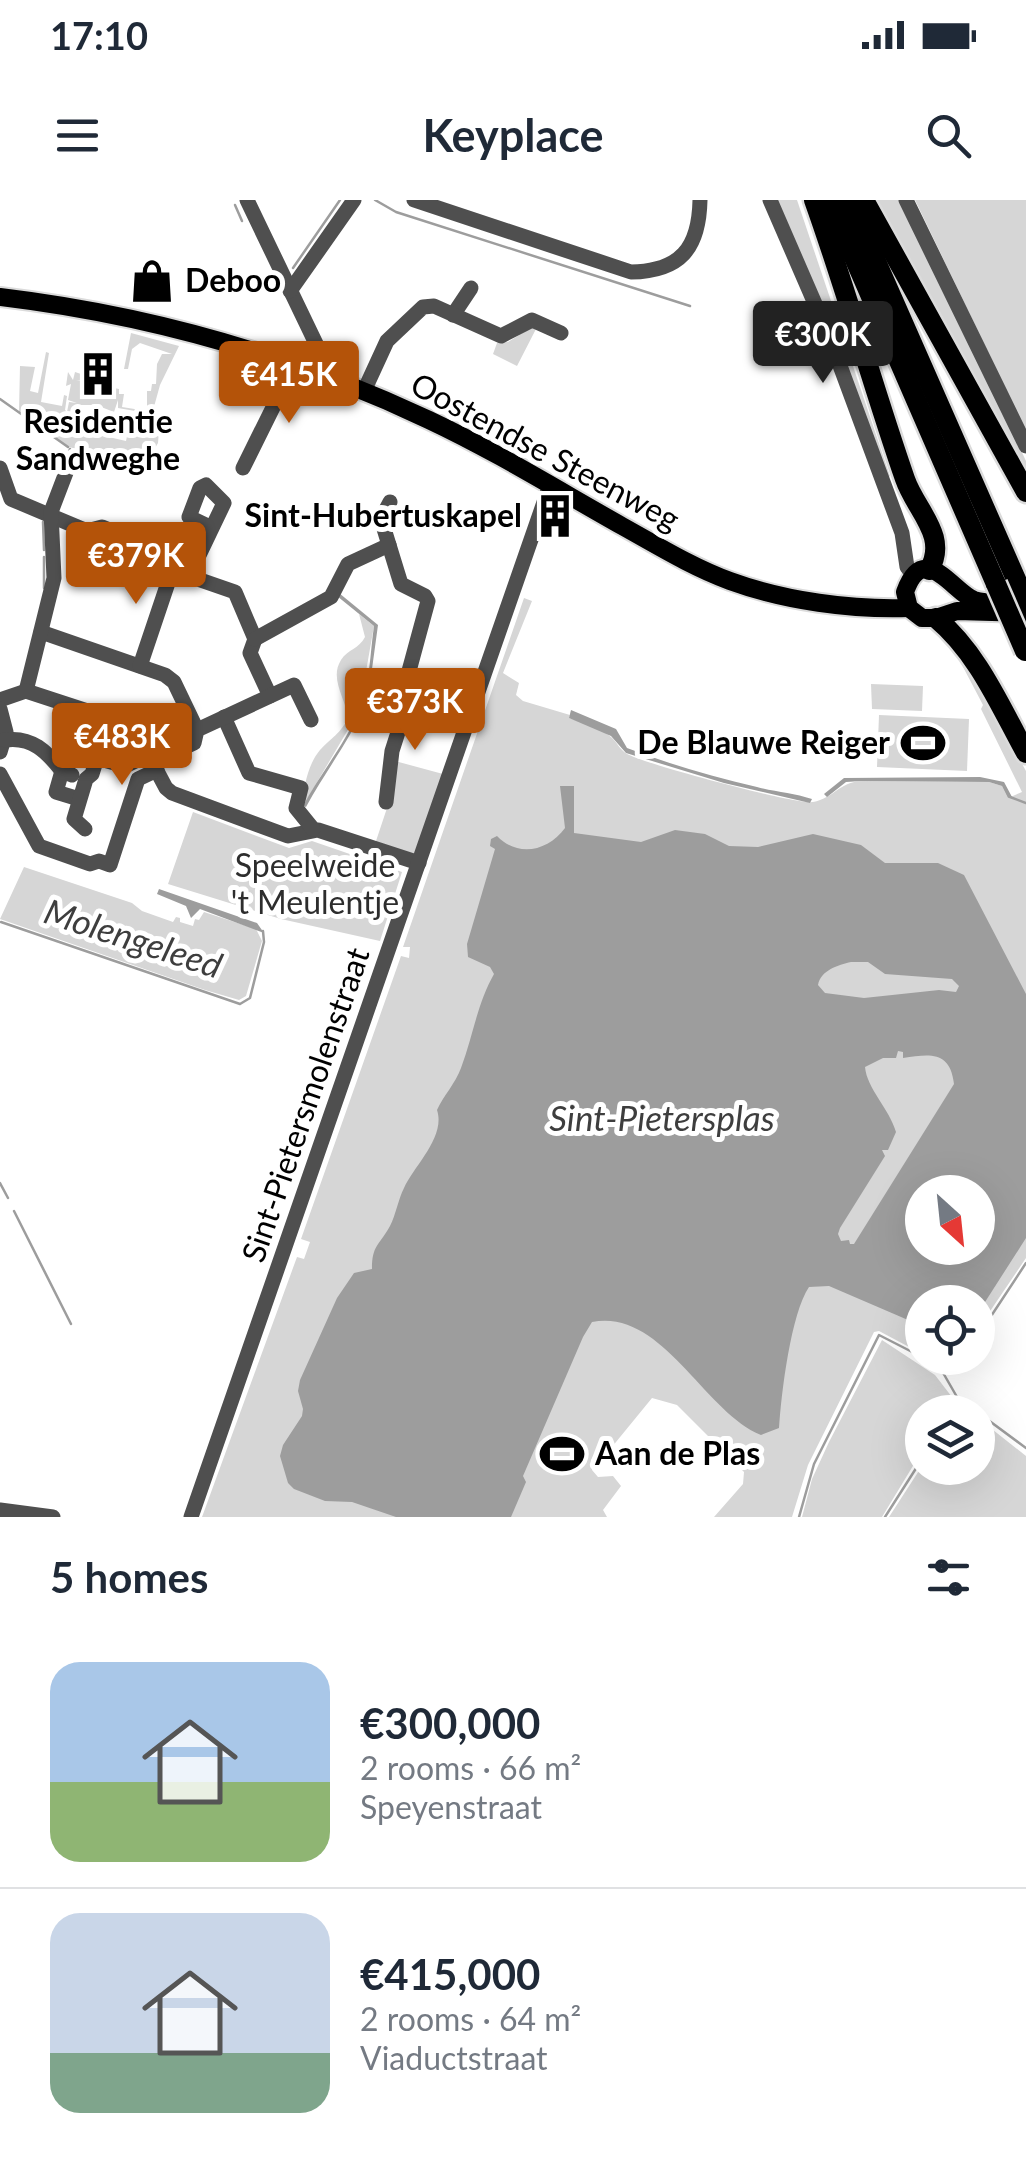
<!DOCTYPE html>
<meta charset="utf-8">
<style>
body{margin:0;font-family:Lato,sans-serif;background:#f6f6f7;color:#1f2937;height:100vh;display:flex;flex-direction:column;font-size:38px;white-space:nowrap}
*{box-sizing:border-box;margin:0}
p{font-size:32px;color:#747a83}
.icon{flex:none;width:55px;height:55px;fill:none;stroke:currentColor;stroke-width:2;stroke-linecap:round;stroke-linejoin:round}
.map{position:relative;height:1317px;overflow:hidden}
.sheet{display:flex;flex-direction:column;background:#fff;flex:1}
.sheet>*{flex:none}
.needle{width:65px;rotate:153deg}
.tools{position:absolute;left:905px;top:975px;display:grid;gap:20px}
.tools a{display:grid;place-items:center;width:90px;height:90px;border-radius:50%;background:#fff;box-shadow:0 10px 40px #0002;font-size:50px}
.price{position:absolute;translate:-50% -85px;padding:0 22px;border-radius:10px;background:#b45309;color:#fff;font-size:32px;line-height:65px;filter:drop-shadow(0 2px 5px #0008)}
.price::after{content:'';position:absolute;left:50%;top:60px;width:30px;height:22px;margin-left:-15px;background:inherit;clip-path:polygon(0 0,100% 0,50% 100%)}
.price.selected{background:#222;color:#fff}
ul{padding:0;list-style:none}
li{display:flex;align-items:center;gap:30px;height:250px;padding:0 50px}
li+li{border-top:2px solid #e0e1e3}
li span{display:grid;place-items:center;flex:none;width:280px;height:200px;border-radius:30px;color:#555}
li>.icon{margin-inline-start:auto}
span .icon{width:120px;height:120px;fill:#fffc;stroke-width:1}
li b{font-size:42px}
h2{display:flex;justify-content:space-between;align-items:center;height:120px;padding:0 50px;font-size:42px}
.status{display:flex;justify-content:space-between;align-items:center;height:70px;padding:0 50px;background:#fff;direction:ltr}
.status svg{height:28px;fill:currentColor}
header{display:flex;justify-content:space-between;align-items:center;height:130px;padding:0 50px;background:#fff;font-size:45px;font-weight:700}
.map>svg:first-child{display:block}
.green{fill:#d6d6d6;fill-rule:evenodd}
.water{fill:#9d9d9d;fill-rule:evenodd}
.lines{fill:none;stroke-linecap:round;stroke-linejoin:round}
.stream{stroke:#9d9d9d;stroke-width:2.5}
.major-casing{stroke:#dbdbdb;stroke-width:22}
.highway-casing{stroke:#dbdbdb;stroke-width:25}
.minor{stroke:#4f4f4f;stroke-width:15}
.major{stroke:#000;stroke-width:18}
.highway{stroke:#000;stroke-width:20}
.highway-bridge-casing{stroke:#dbdbdb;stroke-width:25;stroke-linecap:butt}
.highway-bridge{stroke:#000;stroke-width:20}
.labels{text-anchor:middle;stroke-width:10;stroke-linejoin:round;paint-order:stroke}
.poi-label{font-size:32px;font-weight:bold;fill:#000;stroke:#fff;text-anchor:start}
.street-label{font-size:32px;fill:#000;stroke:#fff}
.park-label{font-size:32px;fill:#2d2d2d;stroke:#fff}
.water-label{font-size:35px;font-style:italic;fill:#3e3e3e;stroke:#fff}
</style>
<div class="status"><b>17:10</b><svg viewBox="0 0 49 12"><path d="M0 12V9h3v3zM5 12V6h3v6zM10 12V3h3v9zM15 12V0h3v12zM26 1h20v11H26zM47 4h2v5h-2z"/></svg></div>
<header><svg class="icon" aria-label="menu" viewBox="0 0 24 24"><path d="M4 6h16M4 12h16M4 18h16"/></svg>Keyplace<svg class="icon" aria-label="search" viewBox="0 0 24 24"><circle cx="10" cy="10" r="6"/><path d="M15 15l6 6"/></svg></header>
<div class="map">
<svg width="1026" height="1317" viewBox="0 0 1026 1317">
<rect width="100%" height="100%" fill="#fff"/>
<!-- green -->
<g class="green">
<path d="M 775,0 L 797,0 L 890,276 L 887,279 Z"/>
<path d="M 877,0 L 903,0 L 1026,261 L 1026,272 Z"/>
<path d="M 915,0 L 1026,0 L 1026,231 Z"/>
<path d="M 532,127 L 536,129 L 517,166 L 493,154 L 497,143 L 508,142 Z"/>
<path d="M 131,133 L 179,146 L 160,185 L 152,214 L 118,208 L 118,200 L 114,212 L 96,205 L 79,205 L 74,229 L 126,241 L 131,218 L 117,211 L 156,216 L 160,219 L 158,243 L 149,258 L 130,263 L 69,247 L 19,212 L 20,166 L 35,167 L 30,191 L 38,193 L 46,152 L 49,153 L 41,202 L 62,206 L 64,195 L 67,196 L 65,210 L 67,212 L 69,202 L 77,203 L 68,200 L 71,184 L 66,186 L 68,172 L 73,180 L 75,172 L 87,176 L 86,181 L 76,180 L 119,189 L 119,194 L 124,194 L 122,207 L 147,211 L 147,191 L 151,191 L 152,184 L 156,184 L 157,164 L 162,154 L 172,154 L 140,143 L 132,149 L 128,169 L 124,169 Z"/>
<path d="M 524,398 L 532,401 L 503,473 L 519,483 L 516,495 L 523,501 L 570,515 L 569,518 C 583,523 600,527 611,537 C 617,542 620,550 627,554 C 645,564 797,605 813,602 C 834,598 838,583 861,581 L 989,582 L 1002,586 L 1008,598 L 1022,592 L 981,509 L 983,505 L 951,444 L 963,458 L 1026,571 L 1026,1058 L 978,1129 L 978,1102 L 922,1102 L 922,1149 L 911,1148 L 879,1131 L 874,1132 L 808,1265 L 792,1317 L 714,1317 L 743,1284 L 744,1272 L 677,1205 L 652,1198 L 607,1253 L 596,1251 L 591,1260 L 592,1270 L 598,1277 L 613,1276 L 621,1286 L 603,1310 L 607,1317 L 202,1317 L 297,1057 L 304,1059 L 310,1042 L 301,1039 L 401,756 L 409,758 L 410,747 L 403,747 ZM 922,992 L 978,992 L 978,1048 L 922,1048 Z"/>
<path d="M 359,414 L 374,426 L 359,511 L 303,606 C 303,588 308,564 320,550 C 330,539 342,532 348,518 C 346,499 329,479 341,460 C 348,449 359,449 365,437 Z"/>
<path d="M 871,484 L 923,486 L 922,511 L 872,509 Z"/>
<path d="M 879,515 L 969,519 L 967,571 L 877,567 Z"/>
<path d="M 395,561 L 443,574 L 417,655 L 375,644 L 389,602 Z"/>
<path d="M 193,612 L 289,648 L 312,641 L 402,672 L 380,741 L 281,719 L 168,684 Z"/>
<path d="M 24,667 L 132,703 L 142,711 L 173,722 L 176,717 L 180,718 L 180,722 L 193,726 L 195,719 L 199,720 L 204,712 L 256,729 L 262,741 L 246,796 L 239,800 L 205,790 L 0,719 Z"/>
<path d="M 882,1140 L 935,1175 L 955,1201 L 947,1212 L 922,1212 L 922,1251 L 882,1317 L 802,1317 L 812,1279 L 829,1242 Z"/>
<path d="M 978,1218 L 1026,1256 L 1026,1317 L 889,1317 L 922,1266 L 978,1268 Z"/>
</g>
<!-- water -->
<g class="water">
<path d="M 339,393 L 378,425 L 369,491 L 373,494 L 393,487 L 393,492 L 366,503 C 350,540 325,572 306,607 L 303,606 C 320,574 345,544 359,511 C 370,485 370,453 374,426 L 337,396 Z"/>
<path d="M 571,510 L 616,529 L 627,548 C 669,564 713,577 757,587 C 776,592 794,593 812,599 L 810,603 L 724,583 L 626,553 L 611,536 L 569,518 Z"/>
<path d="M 980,577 L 1004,582 L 1012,597 L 1008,598 L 1002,586 L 989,582 L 861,581 L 846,582 L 827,597 L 824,594 L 844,578 Z"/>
<path d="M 560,586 L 574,586 L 574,633 L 641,642 L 675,630 L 705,634 L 729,646 L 758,647 L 813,634 L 861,645 L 885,663 L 938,663 L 964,675 L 1026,794 L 1026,1038 L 978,1113 L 978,1102 L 922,1102 L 922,1126 L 829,1086 L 809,1087 C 791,1113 781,1194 779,1228 L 761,1235 C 704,1212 662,1108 592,1122 L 583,1137 L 523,1276 L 526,1282 L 511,1317 L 396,1317 L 352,1302 L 325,1301 L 294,1289 L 288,1283 L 280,1256 L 283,1245 L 302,1216 L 303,1209 L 298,1191 L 300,1180 L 337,1098 L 354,1073 L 372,1069 C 372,1045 379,1046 390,1026 C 396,1014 398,1000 404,988 C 414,966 446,937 437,910 C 444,895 455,884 461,868 C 473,836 477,804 494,774 L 490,767 L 468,757 L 467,744 L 495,649 L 490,646 L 491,639 L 497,636 C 518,658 548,651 565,628 ZM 851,762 L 868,762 L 885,774 L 952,779 L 959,786 L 956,792 L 939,790 L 864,798 L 825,793 L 818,785 C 821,770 838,765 851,762 ZM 898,851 L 903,852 L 903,858 C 931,854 950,851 954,884 L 854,1044 L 850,1044 L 849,1040 L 841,1041 L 838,1034 L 840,1028 L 885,956 L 882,950 L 888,950 L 896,932 C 889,908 867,889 865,867 L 883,858 L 896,858 ZM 922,992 L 978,992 L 978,1048 L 922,1048 Z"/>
<path d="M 159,689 L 257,723 L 264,733 L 200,709 L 191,718 L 186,706 L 157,694 Z"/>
</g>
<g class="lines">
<!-- stream -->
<g class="stream">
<path d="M 375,0 L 396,12 L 690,106"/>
<path d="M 235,5 L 242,21"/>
<path d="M 293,68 L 340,0"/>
<path d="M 0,199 L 68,247"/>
<path d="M 63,265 L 70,249"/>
<path d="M 43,322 L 44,350"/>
<path d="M 44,388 L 44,357"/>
<path d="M 1010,597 L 1026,603"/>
<path d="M 1,722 L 240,804 L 250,798 L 264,742 L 263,731"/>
<path d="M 0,983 L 8,998"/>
<path d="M 14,1011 L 71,1124"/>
<path d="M 978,1136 L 1026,1063"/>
<path d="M 925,1158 L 938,1164 L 960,1158"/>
<path d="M 938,1164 L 957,1197 L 1026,1248"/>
<path d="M 953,1212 L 961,1202"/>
<path d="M 799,1317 L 814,1264 L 879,1135 L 922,1157"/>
<path d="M 885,1317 L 922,1259"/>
</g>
<!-- major casing -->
<g class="major-casing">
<g id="major">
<path d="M 0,97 C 150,115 292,155 429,220 C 495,251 558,290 622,326 C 658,346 692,367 730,381 C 785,401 852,410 909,408"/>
<path d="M 1014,403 C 1001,402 986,404 974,400 C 953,392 924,339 905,392 L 909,408 L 922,418 L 936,418 L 957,411 L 1026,413"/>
</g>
</g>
<!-- highway casing -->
<g class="highway-casing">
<g id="highway">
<path d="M 814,0 C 847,92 873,187 905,279 C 916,311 949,336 929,370"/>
<path d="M 829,0 L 996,384"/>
<path d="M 849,0 L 1026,402"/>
<path d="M 864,0 L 1026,292"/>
<path d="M 936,418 C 978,453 1000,506 1026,553"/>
</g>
</g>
<!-- minor -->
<g class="minor">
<path d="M 247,0 L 320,152 L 318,172"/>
<path d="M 414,0 L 631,72 C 680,71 699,49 700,0"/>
<path d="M 770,0 L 829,136 L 902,333 L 907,367 L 914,376"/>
<path d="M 906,0 L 1026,246"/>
<path d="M 290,91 L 354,0"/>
<path d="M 453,115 L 471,88"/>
<path d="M 364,191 L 387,141 L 423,107 L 434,106 L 501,136 L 532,120 L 561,133"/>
<path d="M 0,268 L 11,299 L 87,331 L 102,327 L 136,341 L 139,349 L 175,362 L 183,374 L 235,392 L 255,439 L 250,453 L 270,496"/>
<path d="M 243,268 L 295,163"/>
<path d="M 390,302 L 381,319 L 401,384 L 425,396 L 428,401 L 406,482 L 409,498 L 448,497 L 475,501"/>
<path d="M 189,376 L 224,303 L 206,285 L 200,288 L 189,317 L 210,327"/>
<path d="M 41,432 L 165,475 L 174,482 L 197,530"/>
<path d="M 255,439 L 331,397 L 348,364 L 389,345"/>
<path d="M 140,466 L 175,362"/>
<path d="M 26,491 L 54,378 L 51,312 L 67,270"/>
<path d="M 0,500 L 26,491 L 133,526 L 166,588 L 172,593 L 288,636 L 318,630 L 419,663"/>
<path d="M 0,509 L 6,532 L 0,552"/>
<path d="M 224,517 L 249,573 L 301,588 L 296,608 L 313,629"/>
<path d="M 5,540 C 32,536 47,552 62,571"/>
<path d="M 153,562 L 194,543 L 197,530 L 294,485 L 311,520"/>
<path d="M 0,574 L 39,646 L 90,664 L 99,661 L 110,665 L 138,579 L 157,570"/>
<path d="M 72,575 L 62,571 L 56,592 L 79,599"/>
<path d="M 386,602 L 392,551 L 409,498"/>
<path d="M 85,629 L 74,619 L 86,579 L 92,574 L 97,558 L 125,566 L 150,554"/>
<path d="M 0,1310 L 53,1317"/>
<path d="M 191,1317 L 550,285"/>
</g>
<!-- major -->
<use href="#major" class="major"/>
<!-- highway -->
<use href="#highway" class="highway"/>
<!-- highway-bridge casing -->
<g class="highway-bridge-casing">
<path id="highway-bridge" d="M 996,384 L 1025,451"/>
</g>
<!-- highway-bridge -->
<use href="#highway-bridge" class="highway-bridge"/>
</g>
<!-- icons -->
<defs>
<g id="shop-bare" transform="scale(3.45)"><path d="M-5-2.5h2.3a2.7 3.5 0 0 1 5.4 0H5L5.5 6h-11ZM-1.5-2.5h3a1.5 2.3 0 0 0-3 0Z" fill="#000" stroke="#fff" stroke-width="2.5" paint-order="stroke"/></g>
<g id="building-bare" transform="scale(3.45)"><path d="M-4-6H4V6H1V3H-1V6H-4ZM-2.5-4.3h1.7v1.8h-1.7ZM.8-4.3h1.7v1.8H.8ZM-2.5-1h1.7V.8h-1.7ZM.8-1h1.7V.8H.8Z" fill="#000" stroke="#fff" stroke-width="2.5" paint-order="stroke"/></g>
<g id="stadium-bare" transform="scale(3.45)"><path d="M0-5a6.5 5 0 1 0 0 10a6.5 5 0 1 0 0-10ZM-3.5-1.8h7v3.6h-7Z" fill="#000" stroke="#fff" stroke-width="2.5" paint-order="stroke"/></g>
</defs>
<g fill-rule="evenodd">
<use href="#shop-bare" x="152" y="81"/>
<use href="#building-bare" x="98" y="174"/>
<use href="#building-bare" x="555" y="316"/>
<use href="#stadium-bare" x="923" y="543"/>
<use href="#stadium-bare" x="562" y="1254"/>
</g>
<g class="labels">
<!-- poi labels -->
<g class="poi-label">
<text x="185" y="92">Deboo</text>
<text x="98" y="233" text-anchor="middle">Residentie<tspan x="98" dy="37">Sandweghe</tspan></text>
<text x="522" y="327" text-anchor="end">Sint-Hubertuskapel</text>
<text x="890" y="554" text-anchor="end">De Blauwe Reiger</text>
<text x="595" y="1265">Aan de Plas</text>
</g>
<!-- street labels -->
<g class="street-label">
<text transform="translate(545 252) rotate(28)" y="11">Oostendse Steenweg</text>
<text transform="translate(306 905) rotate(-71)" y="11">Sint-Pietersmolenstraat</text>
</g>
<!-- park labels -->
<g class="park-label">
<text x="315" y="677">Speelweide<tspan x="315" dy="37">'t Meulentje</tspan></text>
</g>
<!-- water labels -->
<g class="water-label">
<text transform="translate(133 739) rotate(18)" y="12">Molengeleed</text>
<text x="662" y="931">Sint-Pietersplas</text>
</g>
</g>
</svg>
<div class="tools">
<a><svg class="needle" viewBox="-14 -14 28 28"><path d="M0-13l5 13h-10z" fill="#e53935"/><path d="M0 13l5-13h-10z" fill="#747a83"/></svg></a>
<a><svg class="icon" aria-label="locate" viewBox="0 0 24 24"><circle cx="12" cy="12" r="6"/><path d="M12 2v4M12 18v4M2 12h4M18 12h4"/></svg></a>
<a><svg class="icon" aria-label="layers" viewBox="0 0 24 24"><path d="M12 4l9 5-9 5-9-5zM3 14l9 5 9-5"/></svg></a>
</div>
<b class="price selected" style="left:823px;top:186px">€300K</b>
<b class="price" style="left:289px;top:226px">€415K</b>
<b class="price" style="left:136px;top:407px">€379K</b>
<b class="price" style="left:415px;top:553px">€373K</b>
<b class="price" style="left:122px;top:588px">€483K</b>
</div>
<section class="sheet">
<h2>5 homes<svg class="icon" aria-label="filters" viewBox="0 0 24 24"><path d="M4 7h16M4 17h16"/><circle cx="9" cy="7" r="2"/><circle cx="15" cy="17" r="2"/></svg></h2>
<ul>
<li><span style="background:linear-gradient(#a9c7e8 60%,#8fb573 0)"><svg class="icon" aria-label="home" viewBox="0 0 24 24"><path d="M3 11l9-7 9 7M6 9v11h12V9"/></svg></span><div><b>€300,000</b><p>2 rooms · 66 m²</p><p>Speyenstraat</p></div></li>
<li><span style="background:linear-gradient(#c9d6e8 70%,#7fa58c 0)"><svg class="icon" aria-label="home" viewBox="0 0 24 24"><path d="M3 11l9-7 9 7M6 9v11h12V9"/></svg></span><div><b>€415,000</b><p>2 rooms · 64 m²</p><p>Viaductstraat</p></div></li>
</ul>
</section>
